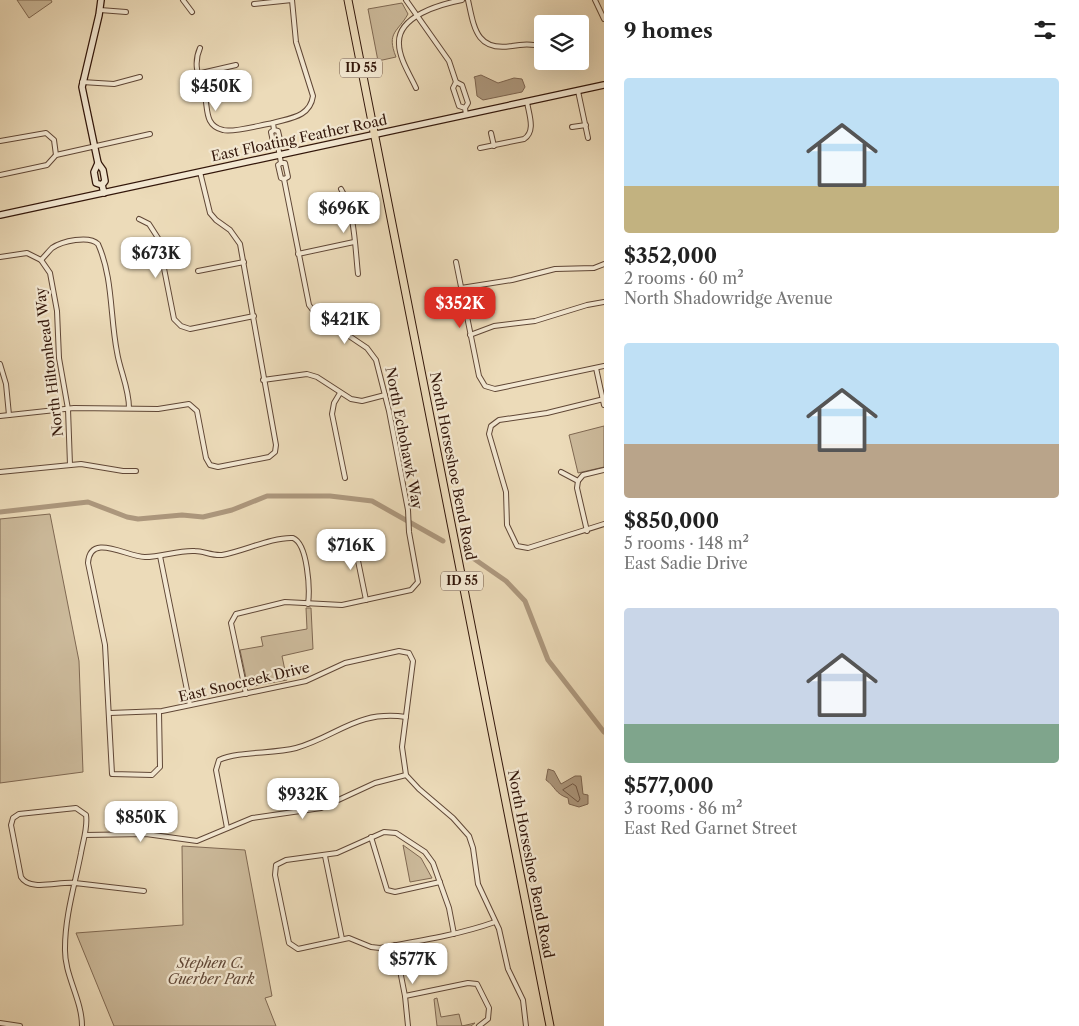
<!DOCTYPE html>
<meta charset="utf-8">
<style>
body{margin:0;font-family:"Libre Caslon Text",serif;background:#f2f2f2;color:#222;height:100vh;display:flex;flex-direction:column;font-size:19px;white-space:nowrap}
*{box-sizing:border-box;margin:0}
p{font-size:16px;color:#767676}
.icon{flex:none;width:28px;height:28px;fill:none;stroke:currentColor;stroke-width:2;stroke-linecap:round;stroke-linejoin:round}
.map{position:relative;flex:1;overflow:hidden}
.side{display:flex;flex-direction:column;background:#fff;width:475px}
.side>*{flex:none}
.buttons{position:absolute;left:534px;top:15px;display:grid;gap:10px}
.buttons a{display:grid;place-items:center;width:55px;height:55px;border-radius:5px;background:#fff;box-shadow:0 5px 20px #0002;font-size:25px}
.price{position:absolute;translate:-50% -42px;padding:0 11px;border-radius:10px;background:#fff;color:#222;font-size:16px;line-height:32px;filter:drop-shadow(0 1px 2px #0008)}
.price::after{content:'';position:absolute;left:50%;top:30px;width:15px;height:11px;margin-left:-8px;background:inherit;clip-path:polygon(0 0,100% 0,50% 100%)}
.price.current{background:#d93025;color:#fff}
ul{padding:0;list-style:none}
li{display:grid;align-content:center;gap:10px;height:265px;padding:0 20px}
li span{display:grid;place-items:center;height:155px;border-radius:5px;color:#555}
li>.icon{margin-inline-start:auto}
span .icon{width:90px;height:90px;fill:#fffc;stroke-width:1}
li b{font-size:21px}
h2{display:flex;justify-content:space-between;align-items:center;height:60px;padding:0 20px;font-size:21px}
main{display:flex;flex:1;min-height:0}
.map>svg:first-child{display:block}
.green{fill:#ccba9b;stroke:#7f6852}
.water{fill:#ad987e;stroke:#7c6450}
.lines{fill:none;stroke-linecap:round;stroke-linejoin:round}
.shore{stroke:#705744;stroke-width:1}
.canal{stroke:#ad987e;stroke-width:5}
.street-casing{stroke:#604736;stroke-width:6}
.secondary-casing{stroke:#32160a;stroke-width:8}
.highway-casing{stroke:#32160a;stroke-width:9}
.street{stroke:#f3e8d2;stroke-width:4}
.secondary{stroke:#f3e8d2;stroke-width:5.5}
.highway{stroke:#ecdbb9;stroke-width:7}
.labels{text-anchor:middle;stroke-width:4.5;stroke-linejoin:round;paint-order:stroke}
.shield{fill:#f3e8d2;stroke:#6c5546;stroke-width:1}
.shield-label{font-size:12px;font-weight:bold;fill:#32160a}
.street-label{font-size:14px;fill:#32160a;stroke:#f3e8d2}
.park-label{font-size:14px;font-style:italic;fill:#604736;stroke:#f3e8d2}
</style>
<main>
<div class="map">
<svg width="604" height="1026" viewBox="0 0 604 1026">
<rect width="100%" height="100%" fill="#ecdbb9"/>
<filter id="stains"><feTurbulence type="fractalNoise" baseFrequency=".004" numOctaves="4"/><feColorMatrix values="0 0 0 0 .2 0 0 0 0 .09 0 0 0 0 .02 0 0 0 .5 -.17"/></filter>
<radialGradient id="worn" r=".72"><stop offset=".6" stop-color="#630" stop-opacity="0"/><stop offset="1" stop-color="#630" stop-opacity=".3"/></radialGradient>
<!-- green -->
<g class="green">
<path d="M 17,0 L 51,0 L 52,2 L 29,18 Z"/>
<path d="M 402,3 L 408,14 C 398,32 386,32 396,57 L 378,61 L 368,9 Z"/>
<path d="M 604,426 L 604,467 L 578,473 L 569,435 Z"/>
<path d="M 50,514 L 79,661 L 83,772 L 0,783 L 0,519 Z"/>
<path d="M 306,608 L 311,608 L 313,649 L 282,656 L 287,680 L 248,687 L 240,650 L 263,646 L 261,637 L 307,629 Z"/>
<path d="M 403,845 L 421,858 L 432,878 L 410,882 Z"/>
<path d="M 182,846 L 245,850 L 272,996 L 265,998 L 276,1026 L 114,1026 L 76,933 L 183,925 Z"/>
<path d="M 437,998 L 441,1017 L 459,1014 L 462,1026 L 475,1023 L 471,1026 L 437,1026 L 434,999 Z"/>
</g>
<!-- water -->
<g class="water">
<path d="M 481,75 L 498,83 L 514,78 L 522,79 L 525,87 L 522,92 L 483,100 L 477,96 L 475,79 L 474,77 Z"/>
<path d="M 548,769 L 554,771 L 561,784 L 575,776 L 581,776 L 583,794 L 588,795 L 588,804 L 579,807 L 569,804 L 568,798 C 555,794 555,786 546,780 Z"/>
</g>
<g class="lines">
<!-- shore -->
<path class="shore" d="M 573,784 L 576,786 L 580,799 L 578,802 L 563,790 Z"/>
<!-- canal -->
<g class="canal">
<path d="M 0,512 L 88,502 L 127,517 L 138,519 L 182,515 L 203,517 L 232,510 L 267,496 L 330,496 L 372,501 L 443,541"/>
<path d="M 470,556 L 506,581 L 525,601 L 548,660 L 604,732"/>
</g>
<!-- street casing -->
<g class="street-casing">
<g id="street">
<path d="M 183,0 L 192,12"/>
<path d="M 406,0 L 449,61 L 456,82"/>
<path d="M 468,0 C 474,27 476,52 512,46 C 522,44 532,43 542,47"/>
<path d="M 595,0 L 604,19"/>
<path d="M 254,4 L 292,0"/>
<path d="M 100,10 L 126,12"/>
<path d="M 200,48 C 192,66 200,79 205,96 C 208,110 205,126 223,130 C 233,133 260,125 273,123"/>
<path d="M 197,74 L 236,65"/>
<path d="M 82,82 L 114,84 L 140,77"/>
<path d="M 416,88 C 410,75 399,58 399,44 C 397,16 441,4 462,0"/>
<path d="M 578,91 L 588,138"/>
<path d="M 465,108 L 459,106 L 453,88 L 456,82 L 462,85 L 468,103 L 465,108 L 466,115"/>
<path d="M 572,127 L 586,125"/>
<path d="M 274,130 L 278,131 L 281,144 L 274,146 L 271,132 L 274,130 L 273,123 C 290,118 310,117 313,96 L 296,42 L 292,0"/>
<path d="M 491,133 L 494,146"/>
<path d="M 0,141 L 46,133 L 54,140 L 56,155"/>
<path d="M 278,146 L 281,163 L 285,163 L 288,177 L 284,179 L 281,178 L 278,165 L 281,163"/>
<path d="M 480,148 L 524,139 C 536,131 529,115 527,102"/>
<path d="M 0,175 L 47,165 L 56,155 L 150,134"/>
<path d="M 341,189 C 355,212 355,247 358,274"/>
<path d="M 139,219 L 149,224 L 158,238 L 174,319 L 181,326 L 190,329 L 254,316"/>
<path d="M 298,254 L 354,242"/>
<path d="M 0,257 L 27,253 L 41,260 C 45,256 48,252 52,248 C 62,241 89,235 98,244 C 113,277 110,317 117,352 C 120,371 129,388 129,408"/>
<path d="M 41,260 L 50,273 L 57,311 L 59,358 L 68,409 L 70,465"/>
<path d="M 456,262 L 479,376 L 485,386 L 495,389 L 604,366"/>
<path d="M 198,271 L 244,262"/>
<path d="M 461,288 L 512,280 L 555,269 L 594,268 L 604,264"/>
<path d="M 470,335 L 494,326 L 535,321 L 587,305 L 604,302"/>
<path d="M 0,364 L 6,384 L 9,415"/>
<path d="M 596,368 L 604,405"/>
<path d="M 263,380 L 307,374 L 317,377 L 351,399 L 362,401 L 385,395"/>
<path d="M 340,393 L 334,403 L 332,414 L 345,478"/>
<path d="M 604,399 L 547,413 L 499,420 L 491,426 L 489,434 L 506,492 L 507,525 L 517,546 L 528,548 L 604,524"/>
<path d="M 0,416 L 74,408 L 158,409 L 189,404 L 197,411 L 206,458 L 210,465 L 218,467 L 269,457 L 275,452 L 276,445 L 240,244 L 230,230 L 216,220 L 210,213 L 200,172"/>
<path d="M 0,472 L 81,464 L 123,471 L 136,471"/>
<path d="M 561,472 L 578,481 L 583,475 L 604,470"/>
<path d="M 578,481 L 577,488 L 587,531"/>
<path d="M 349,536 L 355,546 L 366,600"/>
<path d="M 160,556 L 190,705"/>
<path d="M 246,694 L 231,623 L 236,614 L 285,602 L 342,605 L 411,590 L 418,582 L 409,532 L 408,510 L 389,411 L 376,360 L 367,348 L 315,313 L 309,305 L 284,179"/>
<path d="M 159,712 L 160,767 L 152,775 L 112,774 L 105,645 L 88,563 C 90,532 127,557 145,557 C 162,557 178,550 195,551 C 204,551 212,556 222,555 C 244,551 272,537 293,538 C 308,544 310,590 308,604"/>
<path d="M 110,713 L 162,711 L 306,681 L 345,663 L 399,651 L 409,653 L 413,661 L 402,747 L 406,775 L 419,789 L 453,818 L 469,836 L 473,848 L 478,884 L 499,929 L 508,969 L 523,1000 L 526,1026"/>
<path d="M 227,828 L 216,770 L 219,760 C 238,751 274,754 296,748 C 338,736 356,710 406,717"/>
<path d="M 85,835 L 146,834 L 197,841 L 252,818 L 321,808 L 375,783 L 406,775"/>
<path d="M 371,837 L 387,890 L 395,892 L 440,882"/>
<path d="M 325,856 L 342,939"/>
<path d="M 454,934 L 449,908 L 433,863 L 425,852 L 396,833 L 384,832 L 337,853 L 286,860 L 276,865 L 275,875 L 289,943 L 298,949 L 349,938 L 371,947 L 380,948 C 419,941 458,935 495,922"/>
<path d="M 395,945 L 405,996 L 408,1026"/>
<path d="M 405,996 L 468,983 L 477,984 L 489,1008 L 488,1019 L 479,1026"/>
<path d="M 0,1023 L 20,1026"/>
<path d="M 82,1026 C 82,999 64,975 65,948 C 65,916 75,884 81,853 C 83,841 88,827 86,815 L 76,808 L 19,814 L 13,818 L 11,825 L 21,877 C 30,892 59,881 75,883 L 144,891"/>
</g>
</g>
<!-- secondary casing -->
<g class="secondary-casing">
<g id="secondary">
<path d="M 98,163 L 82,87 L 99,15 L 101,0"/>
<path d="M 102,185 L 96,183 L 94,172 L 98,163 L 103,170 L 105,181 L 102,185 L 104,193"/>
<path d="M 0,215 L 604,85"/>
</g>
</g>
<!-- highway casing -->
<g class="highway-casing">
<path id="highway" d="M 348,0 L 550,1026"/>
</g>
<!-- street -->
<use href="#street" class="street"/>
<!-- secondary -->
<use href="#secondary" class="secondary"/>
<!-- highway -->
<use href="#highway" class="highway"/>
</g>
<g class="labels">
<!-- shield labels -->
<g class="shield">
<rect x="340" y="58.5" width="42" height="19" rx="4"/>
<rect x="441" y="571.5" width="42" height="19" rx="4"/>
</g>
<g class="shield-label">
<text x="361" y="72">ID 55</text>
<text x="462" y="585">ID 55</text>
</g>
<!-- street labels -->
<g class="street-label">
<text transform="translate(299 138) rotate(-12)" y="5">East Floating Feather Road</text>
<text transform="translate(49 362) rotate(-97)" y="5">North Hiltonhead Way</text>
<text transform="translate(404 438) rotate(79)" y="5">North Echohawk Way</text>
<text transform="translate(453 466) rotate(79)" y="5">North Horseshoe Bend Road</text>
<text transform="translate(244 682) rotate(-13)" y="5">East Snocreek Drive</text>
<text transform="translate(531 864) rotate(79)" y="5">North Horseshoe Bend Road</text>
</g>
<!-- park labels -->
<g class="park-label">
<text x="211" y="968">Stephen C.<tspan x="211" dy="16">Guerber Park</tspan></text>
</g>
</g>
<rect width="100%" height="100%" filter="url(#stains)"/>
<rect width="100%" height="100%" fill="url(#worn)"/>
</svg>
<div class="buttons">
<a><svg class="icon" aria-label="layers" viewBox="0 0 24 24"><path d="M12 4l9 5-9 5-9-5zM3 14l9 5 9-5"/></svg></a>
</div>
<b class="price" style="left:216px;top:112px">$450K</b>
<b class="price" style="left:344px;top:234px">$696K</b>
<b class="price" style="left:156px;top:279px">$673K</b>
<b class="price current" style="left:460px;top:329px">$352K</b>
<b class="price" style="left:345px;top:345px">$421K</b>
<b class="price" style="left:351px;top:571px">$716K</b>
<b class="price" style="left:303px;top:820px">$932K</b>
<b class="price" style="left:141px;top:843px">$850K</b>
<b class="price" style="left:413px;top:985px">$577K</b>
</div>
<section class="side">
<h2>9 homes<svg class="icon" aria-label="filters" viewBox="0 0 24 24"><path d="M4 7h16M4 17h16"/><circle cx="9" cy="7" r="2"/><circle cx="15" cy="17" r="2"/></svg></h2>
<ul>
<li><span style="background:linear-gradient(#bfe0f5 70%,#c2b280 0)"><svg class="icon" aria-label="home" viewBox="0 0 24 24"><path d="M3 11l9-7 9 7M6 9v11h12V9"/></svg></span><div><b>$352,000</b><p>2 rooms · 60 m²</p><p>North Shadowridge Avenue</p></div></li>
<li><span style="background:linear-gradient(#bfe0f5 65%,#b9a48a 0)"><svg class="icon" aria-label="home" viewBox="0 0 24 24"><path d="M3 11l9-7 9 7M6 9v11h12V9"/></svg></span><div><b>$850,000</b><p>5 rooms · 148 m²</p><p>East Sadie Drive</p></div></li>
<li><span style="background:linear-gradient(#c9d6e8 75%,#7fa58c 0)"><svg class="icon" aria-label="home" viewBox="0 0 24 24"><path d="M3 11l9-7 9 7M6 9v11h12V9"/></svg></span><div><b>$577,000</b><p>3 rooms · 86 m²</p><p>East Red Garnet Street</p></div></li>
</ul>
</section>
</main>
